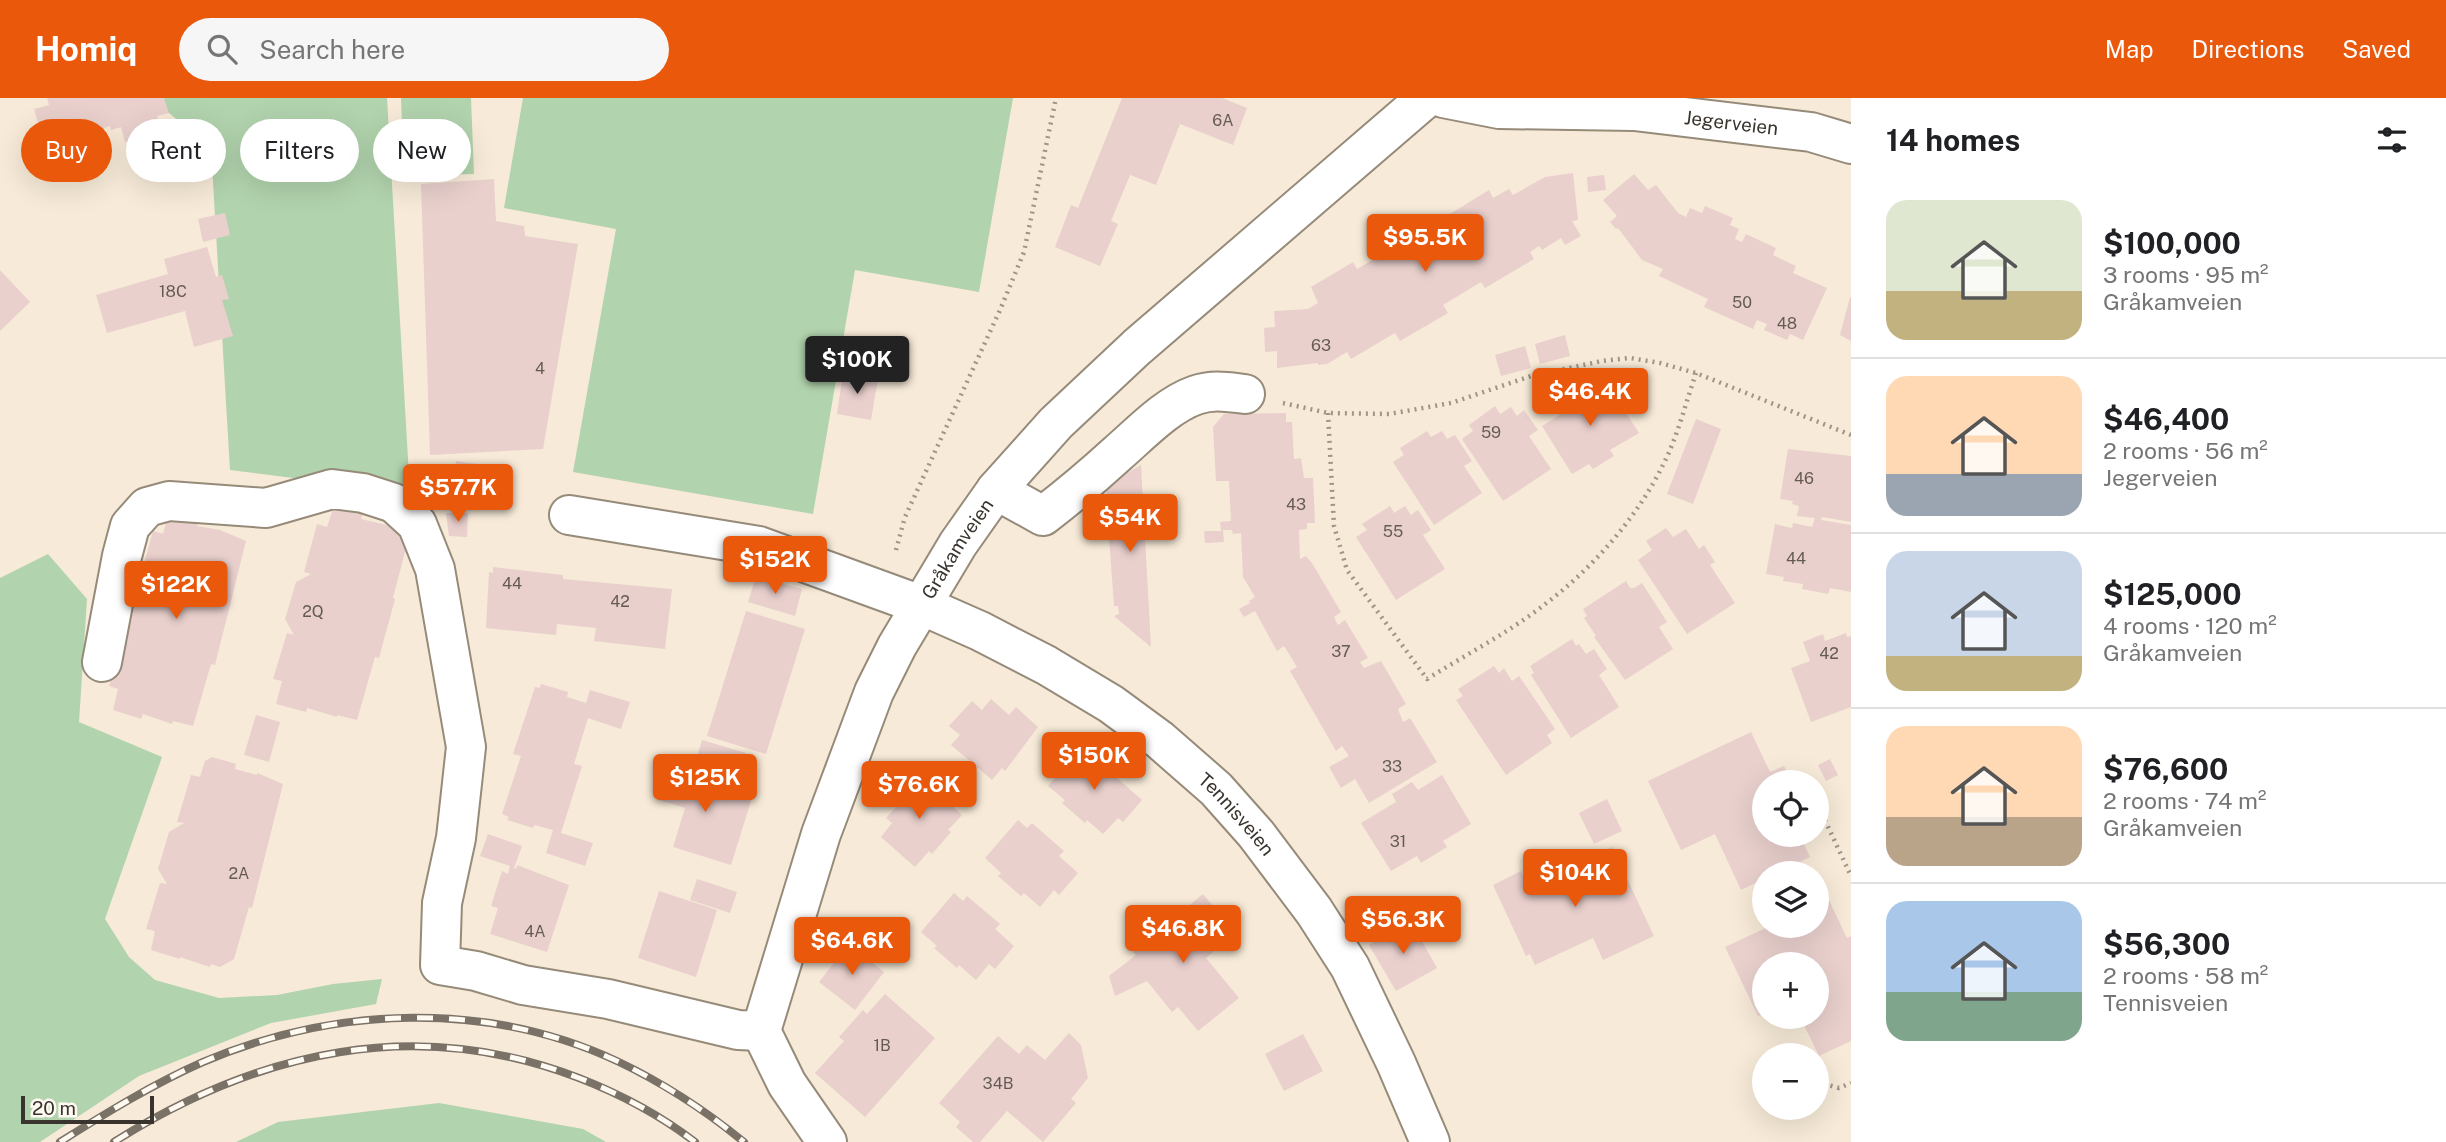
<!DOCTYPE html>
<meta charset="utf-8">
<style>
body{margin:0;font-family:"Public Sans",sans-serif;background:#f6f6f6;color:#202124;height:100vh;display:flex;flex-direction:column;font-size:26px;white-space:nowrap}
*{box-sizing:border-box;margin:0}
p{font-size:23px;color:#757577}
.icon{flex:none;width:38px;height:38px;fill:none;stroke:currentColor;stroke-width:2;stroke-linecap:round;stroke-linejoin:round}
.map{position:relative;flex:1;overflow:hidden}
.sheet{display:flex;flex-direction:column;background:#fff;width:595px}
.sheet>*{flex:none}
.banner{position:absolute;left:21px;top:21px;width:665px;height:63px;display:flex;gap:14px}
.tools{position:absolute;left:1752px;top:672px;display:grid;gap:14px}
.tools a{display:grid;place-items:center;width:77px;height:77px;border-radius:50%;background:#fff;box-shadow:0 7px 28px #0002;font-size:35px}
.scale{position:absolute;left:21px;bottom:18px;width:133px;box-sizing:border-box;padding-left:7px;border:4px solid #39342d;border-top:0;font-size:19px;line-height:24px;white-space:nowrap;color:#39342d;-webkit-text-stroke:5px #fef9f1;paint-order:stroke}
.price{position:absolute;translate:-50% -60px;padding:0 16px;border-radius:7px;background:#ea580c;color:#fff;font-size:23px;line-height:46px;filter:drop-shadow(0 2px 4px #0008)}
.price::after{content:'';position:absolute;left:50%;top:42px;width:21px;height:16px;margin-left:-10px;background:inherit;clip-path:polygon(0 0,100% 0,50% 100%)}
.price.selected{background:#222;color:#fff}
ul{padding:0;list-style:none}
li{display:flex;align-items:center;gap:21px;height:175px;padding:0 35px}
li+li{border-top:2px solid #e0e0e0}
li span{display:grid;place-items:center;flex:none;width:196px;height:140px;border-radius:21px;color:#555}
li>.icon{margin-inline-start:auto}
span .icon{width:84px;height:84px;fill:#fffc;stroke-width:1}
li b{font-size:30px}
h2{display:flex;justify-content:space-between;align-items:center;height:84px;padding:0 35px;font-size:30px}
.tag{padding:0 24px;border-radius:32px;background:#fff;box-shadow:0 7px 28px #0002;font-size:24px;line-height:63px}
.tag.selected{background:#ea580c;color:#fff}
header{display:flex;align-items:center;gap:42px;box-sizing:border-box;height:98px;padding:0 35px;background:#ea580c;color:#fff}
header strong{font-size:33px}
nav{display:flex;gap:38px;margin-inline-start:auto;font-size:24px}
.search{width:490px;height:63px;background:#f6f6f6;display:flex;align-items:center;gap:18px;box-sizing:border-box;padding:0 24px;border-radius:38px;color:#757577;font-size:26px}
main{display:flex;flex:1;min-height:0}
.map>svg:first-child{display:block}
.green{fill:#b1d3ad}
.building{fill:#e9d0cd}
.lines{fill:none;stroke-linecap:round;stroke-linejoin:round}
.minor-casing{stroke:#968a79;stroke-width:42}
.path{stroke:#9e9588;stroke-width:4.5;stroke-dasharray:2 5;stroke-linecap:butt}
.minor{stroke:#fff;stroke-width:38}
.rail-casing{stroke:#7a7267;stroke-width:8}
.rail{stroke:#fef9f1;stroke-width:5;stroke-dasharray:16;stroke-linecap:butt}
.labels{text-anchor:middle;stroke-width:5;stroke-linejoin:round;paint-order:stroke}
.number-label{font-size:16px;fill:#655b55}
.street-label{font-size:19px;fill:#39342d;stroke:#fef9f1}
</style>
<header>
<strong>Homiq</strong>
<div class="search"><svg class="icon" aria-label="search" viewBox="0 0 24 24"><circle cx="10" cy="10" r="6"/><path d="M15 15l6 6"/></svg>Search here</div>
<nav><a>Map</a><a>Directions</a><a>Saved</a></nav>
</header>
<main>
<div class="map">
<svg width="1851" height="1044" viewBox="0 0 1851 1044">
<rect width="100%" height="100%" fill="#f7ead8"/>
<!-- green -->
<g class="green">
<path d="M 151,0 L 387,0 L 410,395 L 230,372 L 211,50 Z"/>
<path d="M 401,0 L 471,0 L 474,76 L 404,78 Z"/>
<path d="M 523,0 L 1013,0 L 979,194 L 855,172 L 813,416 L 573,374 L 616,131 L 504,110 Z"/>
<path d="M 48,456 L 87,501 L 79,624 L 162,659 L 105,821 L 129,859 L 155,882 L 219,900 L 277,897 L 333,886 L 382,881 L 376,906 L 271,925 L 139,978 L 40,1044 L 0,1044 L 0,480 Z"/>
<path d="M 439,1005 L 583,1031 L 606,1044 L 236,1044 L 278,1024 Z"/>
</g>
<!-- building -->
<g class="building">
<path d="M 47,0 L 164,0 L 169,15 L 157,18 L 162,33 L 125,44 L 121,29 L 111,32 L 110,28 L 60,43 L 58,36 L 43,41 L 34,11 L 49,7 Z"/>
<path d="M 1122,0 L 1222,0 L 1247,10 L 1233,47 L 1180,26 L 1156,87 L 1130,77 L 1111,123 L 1118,126 L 1100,168 L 1055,149 L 1071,107 L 1078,110 Z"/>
<path d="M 1573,75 L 1578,122 L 1572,123 L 1581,138 L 1565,147 L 1561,140 L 1542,152 L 1539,148 L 1530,154 L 1534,161 L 1485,190 L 1481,184 L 1443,207 L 1448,215 L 1400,243 L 1395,235 L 1351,261 L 1347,254 L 1327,266 L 1318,267 L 1318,265 L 1277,270 L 1277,253 L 1265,254 L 1264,230 L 1275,229 L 1274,213 L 1308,211 L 1318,205 L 1311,189 L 1353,164 L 1357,171 L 1401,145 L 1406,153 L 1409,151 L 1411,153 L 1438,136 L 1432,127 L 1489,92 L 1493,100 L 1509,91 L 1513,97 L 1545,79 Z"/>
<path d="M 1634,76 L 1648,92 L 1656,87 L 1678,115 L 1686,119 L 1690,110 L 1702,115 L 1705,108 L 1733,120 L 1730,127 L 1739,131 L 1735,141 L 1742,144 L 1746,136 L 1776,150 L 1773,157 L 1796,168 L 1793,175 L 1827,190 L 1803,242 L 1790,236 L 1787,242 L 1764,232 L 1767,226 L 1757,222 L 1753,231 L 1704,209 L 1708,201 L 1659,178 L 1663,171 L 1642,162 L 1618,130 L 1616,131 L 1610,124 L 1617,118 L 1603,102 Z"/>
<path d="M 1604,77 L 1606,92 L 1588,94 L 1587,79 Z"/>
<path d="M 494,81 L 496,123 L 524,128 L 525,138 L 578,146 L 543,351 L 430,357 L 421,86 Z"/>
<path d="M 225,115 L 230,137 L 203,144 L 198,121 Z"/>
<path d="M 207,149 L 216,179 L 222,177 L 229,201 L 222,202 L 233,238 L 194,249 L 185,213 L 107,235 L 96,197 L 168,176 L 164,161 Z"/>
<path d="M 0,172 L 30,204 L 0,233 Z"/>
<path d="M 1850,199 L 1851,200 L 1851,243 L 1840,237 Z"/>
<path d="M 1565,237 L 1570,258 L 1540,266 L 1535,246 Z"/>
<path d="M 1525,248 L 1531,270 L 1501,278 L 1495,257 Z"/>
<path d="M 843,275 L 878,281 L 871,322 L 837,316 Z"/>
<path d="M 1593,284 L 1599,293 L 1608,287 L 1639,335 L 1610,352 L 1614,358 L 1593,371 L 1589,366 L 1572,376 L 1542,328 L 1561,316 L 1557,310 L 1575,299 L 1573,296 Z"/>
<path d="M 1495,308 L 1500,316 L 1511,309 L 1517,318 L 1524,312 L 1538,332 L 1529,338 L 1551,371 L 1503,403 L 1462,341 L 1473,333 L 1469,327 Z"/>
<path d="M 1286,315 L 1286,324 L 1292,324 L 1294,361 L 1301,360 L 1304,380 L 1313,380 L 1315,425 L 1307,425 L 1307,431 L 1299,432 L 1300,461 L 1306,458 L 1312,465 L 1341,514 L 1334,519 L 1338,527 L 1345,522 L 1368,560 L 1360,564 L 1364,570 L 1381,563 L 1406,606 L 1398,611 L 1403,624 L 1410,620 L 1437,664 L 1369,705 L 1355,681 L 1341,690 L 1329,669 L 1349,658 L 1342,648 L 1336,653 L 1290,573 L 1297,569 L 1284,548 L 1277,553 L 1255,513 L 1244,519 L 1239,511 L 1250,505 L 1249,503 L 1255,499 L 1243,479 L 1241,435 L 1233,436 L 1232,432 L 1223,432 L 1224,444 L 1205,445 L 1204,433 L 1221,433 L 1220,424 L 1231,423 L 1229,383 L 1216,383 L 1213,329 L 1224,316 Z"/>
<path d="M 1696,321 L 1721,331 L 1693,406 L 1667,396 Z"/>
<path d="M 1427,333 L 1431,339 L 1442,333 L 1447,341 L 1455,337 L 1472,363 L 1464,368 L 1482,395 L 1434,427 L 1393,364 L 1404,357 L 1400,350 Z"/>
<path d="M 1788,351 L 1851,358 L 1851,424 L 1822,419 L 1821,422 L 1851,427 L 1851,494 L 1830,490 L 1828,496 L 1802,491 L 1803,486 L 1783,483 L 1784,479 L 1766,476 L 1775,426 L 1792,430 L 1793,425 L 1812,429 L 1815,420 L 1797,418 L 1799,408 L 1792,406 L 1793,403 L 1780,401 Z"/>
<path d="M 456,363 L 478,366 L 472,407 L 449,403 Z"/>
<path d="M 1141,367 L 1151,549 L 1114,518 L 1119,516 L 1118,508 L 1114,508 L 1109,439 L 1121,438 L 1119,419 L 1108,419 L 1106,387 Z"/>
<path d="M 334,408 L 363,416 L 361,421 L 391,428 L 390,430 L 399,432 L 407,446 L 393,500 L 395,501 L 379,560 L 375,559 L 357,622 L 337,617 L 337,619 L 307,610 L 306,614 L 276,606 L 282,583 L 273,581 L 287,535 L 294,537 L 285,521 L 296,484 L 311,476 L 304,474 L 317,426 L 327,429 Z"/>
<path d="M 1390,408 L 1394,415 L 1405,408 L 1411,417 L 1418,412 L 1431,432 L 1423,437 L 1445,471 L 1396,502 L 1356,439 L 1367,432 L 1362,426 Z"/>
<path d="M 169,414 L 199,423 L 197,428 L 220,432 L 246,443 L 215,567 L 211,566 L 193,628 L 173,623 L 172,626 L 143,616 L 141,621 L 113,612 L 118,591 L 109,588 L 123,541 L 129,543 L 121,528 L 131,491 L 147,482 L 140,481 L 153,433 L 163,436 Z"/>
<path d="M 446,415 L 468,415 L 467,439 L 449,438 Z"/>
<path d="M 1666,430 L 1673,439 L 1686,431 L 1699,451 L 1704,447 L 1715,464 L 1710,467 L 1735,505 L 1687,536 L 1638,462 L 1652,452 L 1646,443 Z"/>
<path d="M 493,469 L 563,477 L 563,481 L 672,491 L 665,551 L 594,543 L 596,530 L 557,526 L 556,537 L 486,530 L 489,474 L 493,475 Z"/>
<path d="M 756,478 L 802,491 L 795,518 L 748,504 Z"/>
<path d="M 1626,483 L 1630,490 L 1634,490 L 1642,485 L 1667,524 L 1659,529 L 1673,551 L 1625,582 L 1594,539 L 1596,538 L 1584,520 L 1587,518 L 1583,511 Z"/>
<path d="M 746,513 L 805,531 L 766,656 L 707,638 Z"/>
<path d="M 1846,535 L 1847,539 L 1851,538 L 1851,609 L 1811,624 L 1791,570 L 1810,563 L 1803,544 L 1823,536 L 1825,543 Z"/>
<path d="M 1572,541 L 1576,548 L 1579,546 L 1586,556 L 1594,551 L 1607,571 L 1599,577 L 1619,609 L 1571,640 L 1531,577 L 1534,575 L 1530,568 Z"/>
<path d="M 1494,568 L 1499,575 L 1504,570 L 1512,583 L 1519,578 L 1555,631 L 1547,637 L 1552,645 L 1506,677 L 1456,602 L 1463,598 L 1458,591 Z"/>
<path d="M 541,586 L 568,594 L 567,599 L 586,605 L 590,592 L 630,604 L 621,631 L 588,620 L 574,666 L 582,668 L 561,735 L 593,745 L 585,768 L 546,755 L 553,732 L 534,727 L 533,730 L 507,722 L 509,719 L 502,716 L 521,658 L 513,656 L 535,589 L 540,590 Z"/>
<path d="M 991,601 L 1009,617 L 1016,609 L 1038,629 L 1005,673 L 1002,670 L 992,682 L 951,647 L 960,637 L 949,628 L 972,603 L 982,612 Z"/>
<path d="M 256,617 L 280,624 L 269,664 L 244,657 Z"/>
<path d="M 1751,634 L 1770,674 L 1784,668 L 1792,684 L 1764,684 L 1764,737 L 1800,737 L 1810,759 L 1776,775 L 1764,775 L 1764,781 L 1741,792 L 1715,736 L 1681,752 L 1648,683 Z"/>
<path d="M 702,642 L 746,655 L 740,673 L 697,659 Z"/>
<path d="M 1082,649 L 1142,702 L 1123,724 L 1118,720 L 1103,736 L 1087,722 L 1085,725 L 1062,705 L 1065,702 L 1048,688 Z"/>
<path d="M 212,659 L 236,666 L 235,671 L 257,677 L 257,675 L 283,686 L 252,810 L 249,809 L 234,861 L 220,869 L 211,866 L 210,869 L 180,859 L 180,861 L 151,852 L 155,833 L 146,831 L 160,785 L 167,786 L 158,771 L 169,734 L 184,725 L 177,724 L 191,677 L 200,679 L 205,663 Z"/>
<path d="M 1830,661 L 1838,677 L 1826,683 L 1818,667 Z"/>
<path d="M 671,662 L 699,671 L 695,683 L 752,700 L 731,767 L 673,749 L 685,710 L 659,702 Z"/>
<path d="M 914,674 L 962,717 L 948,732 L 951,734 L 932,756 L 929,753 L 915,769 L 881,739 L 892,725 L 886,720 L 901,703 L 894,697 Z"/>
<path d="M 1442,677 L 1471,726 L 1443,743 L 1447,749 L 1421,765 L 1417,758 L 1391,773 L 1361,725 L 1396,704 L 1392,696 L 1412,684 L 1418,692 Z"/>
<path d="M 1607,701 L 1622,733 L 1594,746 L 1579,715 Z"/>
<path d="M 1018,722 L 1027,730 L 1032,725 L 1064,753 L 1059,758 L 1078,775 L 1059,797 L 1054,792 L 1040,809 L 1024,795 L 1021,798 L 998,778 L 1001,775 L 985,760 Z"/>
<path d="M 488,736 L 522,748 L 514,770 L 516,771 L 517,767 L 569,787 L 547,854 L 490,836 L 498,810 L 491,808 L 502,773 L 508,776 L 510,768 L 480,758 Z"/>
<path d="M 1612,749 L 1654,838 L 1603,862 L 1593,840 L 1535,867 L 1530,856 L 1526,858 L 1493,787 L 1521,773 L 1528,788 Z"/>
<path d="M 697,781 L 737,794 L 730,815 L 690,802 Z"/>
<path d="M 659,793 L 717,812 L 696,879 L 638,860 Z"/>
<path d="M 954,795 L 963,803 L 967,798 L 1000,826 L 995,831 L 1014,848 L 995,871 L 989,866 L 976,882 L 959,867 L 957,870 L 934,850 L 937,848 L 921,834 Z"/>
<path d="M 1203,796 L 1235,835 L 1206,860 L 1239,900 L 1198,933 L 1178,909 L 1172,914 L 1147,883 L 1115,898 L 1109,878 L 1136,857 L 1133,854 Z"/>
<path d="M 1828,800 L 1847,840 L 1851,838 L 1851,943 L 1819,958 L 1800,919 L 1816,919 L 1816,866 L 1764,866 L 1764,915 L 1758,918 L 1725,849 L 1770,828 L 1816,828 L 1816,806 Z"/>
<path d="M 1410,822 L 1437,870 L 1396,893 L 1369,847 Z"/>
<path d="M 849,846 L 884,874 L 855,912 L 819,884 Z"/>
<path d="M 885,896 L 935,940 L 865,1019 L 815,975 L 844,943 L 839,939 L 863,912 L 867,916 Z"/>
<path d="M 1069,935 L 1081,947 L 1088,980 L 1071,1001 L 1076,1005 L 1043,1044 L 1007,1013 L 980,1044 L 973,1044 L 956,1029 L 960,1024 L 939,1005 L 998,938 L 1019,956 L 1027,947 L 1045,962 Z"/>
<path d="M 1303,936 L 1323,973 L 1284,993 L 1265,956 Z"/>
</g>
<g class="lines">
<!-- minor casing -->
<g class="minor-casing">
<g id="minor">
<path id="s1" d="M 1443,0 L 1499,11 L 1634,13 L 1811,34 L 1851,46"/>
<path d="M 996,392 L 1043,418 C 1069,398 1094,377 1118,355 C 1141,335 1167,307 1196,297 C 1213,291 1228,294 1245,296"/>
<path id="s2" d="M 569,417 L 759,448 L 921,507 L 980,533 L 1046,567 L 1111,606 L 1160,642 L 1216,691 L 1256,736 L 1314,813 L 1350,869 L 1396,965 L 1430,1044"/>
<path d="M 102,564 L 122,458 L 130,428 L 147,409 L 169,403 L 266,410 L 332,391 L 363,395 L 394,405 L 417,426 L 435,471 L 466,649 L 456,740 L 442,805 L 440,867 L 476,873 L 523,887 L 608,901 L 738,932 L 761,933"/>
<path id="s3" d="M 827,1044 L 787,986 L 761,933 L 821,736 L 874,594 L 897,548 L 958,446 L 996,392 L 1056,325 L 1137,249 L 1426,0"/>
</g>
</g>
<!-- path -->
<g class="path">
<path d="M 1283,305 L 1328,315 L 1389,316 L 1451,305 L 1531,278 L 1602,263 L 1630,260 L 1660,265 L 1696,275 L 1851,337"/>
<path d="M 1328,315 L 1334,428 L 1347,472 L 1427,581 C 1465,557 1508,535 1544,507 C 1593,470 1637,420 1664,365 C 1678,337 1686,304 1696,275"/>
<path d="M 896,452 L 905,419 L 1000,212 L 1024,154 L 1056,0"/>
<path d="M 1816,703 L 1851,778"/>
<path d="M 1817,984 L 1839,990 L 1851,985"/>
</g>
<!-- minor -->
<use href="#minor" class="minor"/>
<!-- rail casing -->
<g class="rail-casing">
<g id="rail">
<path d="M 60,1044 C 106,1015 153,986 203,964 C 335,908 488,902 619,964 C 663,985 706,1013 744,1044"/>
<path d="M 114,1044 C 258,953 416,917 579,980 C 620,996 660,1017 695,1044"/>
</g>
</g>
<!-- rail -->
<use href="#rail" class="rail"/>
</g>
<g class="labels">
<!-- number labels -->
<g class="number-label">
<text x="1223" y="28">6A</text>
<text x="173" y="199">18C</text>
<text x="1742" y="210">50</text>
<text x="1787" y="231">48</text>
<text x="1321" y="253">63</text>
<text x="540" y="276">4</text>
<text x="1491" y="340">59</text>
<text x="1804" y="386">46</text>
<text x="1296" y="412">43</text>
<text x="1393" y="439">55</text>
<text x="1796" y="466">44</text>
<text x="512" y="491">44</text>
<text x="620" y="509">42</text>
<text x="313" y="519">2Q</text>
<text x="1341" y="559">37</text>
<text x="1829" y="561">42</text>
<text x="1392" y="674">33</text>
<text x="1398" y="749">31</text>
<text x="239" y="781">2A</text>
<text x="535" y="839">4A</text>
<text x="882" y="953">1B</text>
<text x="998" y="991">34B</text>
</g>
<!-- street labels -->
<g class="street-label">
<text dy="7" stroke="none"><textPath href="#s1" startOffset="290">Jegerveien</textPath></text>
<text dy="7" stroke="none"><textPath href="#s3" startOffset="653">Gråkamveien</textPath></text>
<text dy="7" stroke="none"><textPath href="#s2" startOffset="747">Tennisveien</textPath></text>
</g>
</g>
</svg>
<div class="tools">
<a><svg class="icon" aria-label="locate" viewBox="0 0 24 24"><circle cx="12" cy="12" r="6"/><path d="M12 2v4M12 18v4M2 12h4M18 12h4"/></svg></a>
<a><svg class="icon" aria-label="layers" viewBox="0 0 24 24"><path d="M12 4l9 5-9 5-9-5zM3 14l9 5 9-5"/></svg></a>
<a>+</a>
<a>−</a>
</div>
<div class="scale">20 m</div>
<b class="price" style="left:1425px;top:176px">$95.5K</b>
<b class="price selected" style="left:857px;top:298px">$100K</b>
<b class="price" style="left:1590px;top:330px">$46.4K</b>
<b class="price" style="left:458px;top:426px">$57.7K</b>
<b class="price" style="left:1130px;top:456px">$54K</b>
<b class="price" style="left:775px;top:498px">$152K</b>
<b class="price" style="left:176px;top:523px">$122K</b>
<b class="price" style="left:1094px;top:694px">$150K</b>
<b class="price" style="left:705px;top:716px">$125K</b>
<b class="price" style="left:919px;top:723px">$76.6K</b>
<b class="price" style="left:1575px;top:811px">$104K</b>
<b class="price" style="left:1403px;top:858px">$56.3K</b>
<b class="price" style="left:1183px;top:867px">$46.8K</b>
<b class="price" style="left:852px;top:879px">$64.6K</b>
<div class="banner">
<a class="tag selected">Buy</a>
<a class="tag">Rent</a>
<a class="tag">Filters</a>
<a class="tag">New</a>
</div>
</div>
<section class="sheet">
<h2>14 homes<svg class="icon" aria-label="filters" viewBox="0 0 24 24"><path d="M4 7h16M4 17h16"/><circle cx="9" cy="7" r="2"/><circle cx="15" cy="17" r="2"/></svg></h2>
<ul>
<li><span style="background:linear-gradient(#dfe7d0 65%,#c2b280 0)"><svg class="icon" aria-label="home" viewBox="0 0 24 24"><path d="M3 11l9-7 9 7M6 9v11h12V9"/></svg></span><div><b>$100,000</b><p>3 rooms · 95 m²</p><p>Gråkamveien</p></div></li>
<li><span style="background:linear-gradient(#ffd9b3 70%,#9aa5b1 0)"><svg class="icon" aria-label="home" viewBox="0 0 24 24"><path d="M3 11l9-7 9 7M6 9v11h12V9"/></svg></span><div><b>$46,400</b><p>2 rooms · 56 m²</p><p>Jegerveien</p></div></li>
<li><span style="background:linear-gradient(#c9d6e8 75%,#c2b280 0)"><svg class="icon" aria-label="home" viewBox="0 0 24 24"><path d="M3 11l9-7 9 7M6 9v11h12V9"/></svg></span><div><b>$125,000</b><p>4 rooms · 120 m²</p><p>Gråkamveien</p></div></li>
<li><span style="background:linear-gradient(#ffd9b3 65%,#b9a48a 0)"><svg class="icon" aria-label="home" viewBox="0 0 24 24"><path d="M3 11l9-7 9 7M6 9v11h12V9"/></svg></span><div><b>$76,600</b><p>2 rooms · 74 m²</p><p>Gråkamveien</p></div></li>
<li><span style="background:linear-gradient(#a9c7e8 65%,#7fa58c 0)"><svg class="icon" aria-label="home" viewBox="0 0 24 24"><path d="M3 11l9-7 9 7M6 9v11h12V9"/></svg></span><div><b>$56,300</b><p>2 rooms · 58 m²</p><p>Tennisveien</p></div></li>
</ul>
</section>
</main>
